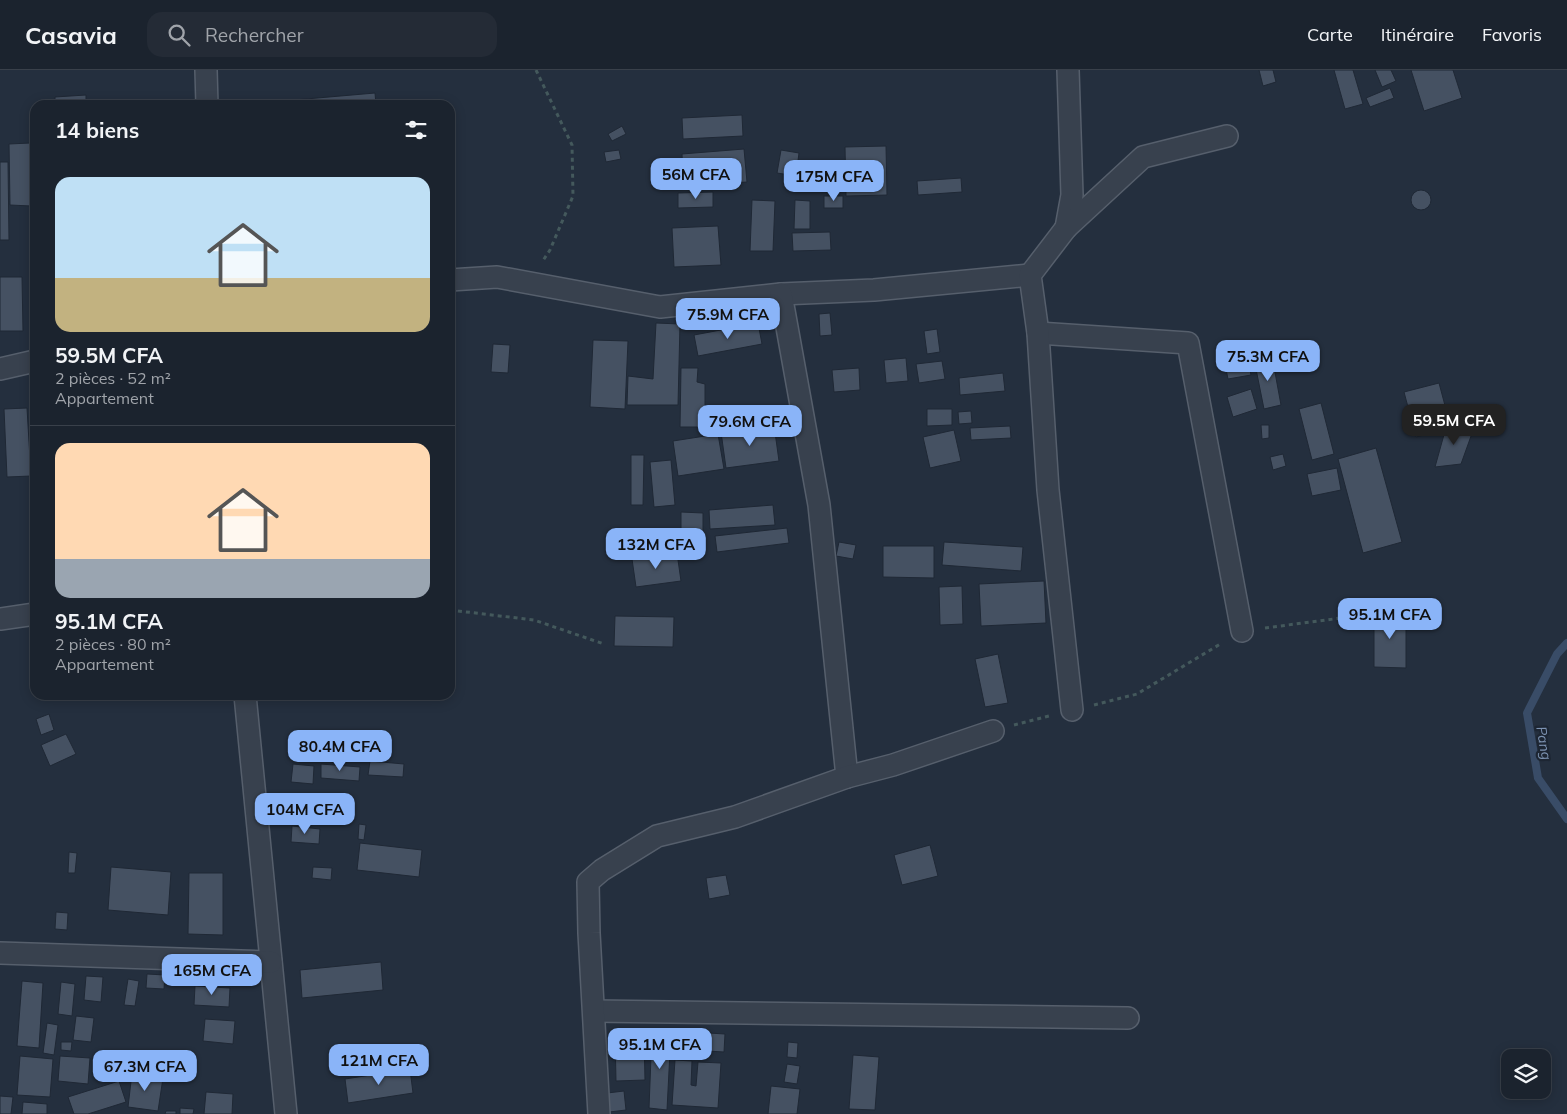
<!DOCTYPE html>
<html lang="fr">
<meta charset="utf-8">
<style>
body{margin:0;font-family:Mulish,sans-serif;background:#242b36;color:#f1f3f6;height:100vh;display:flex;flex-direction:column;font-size:19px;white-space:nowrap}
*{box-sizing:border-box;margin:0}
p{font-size:16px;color:#a0a4aa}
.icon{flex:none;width:28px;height:28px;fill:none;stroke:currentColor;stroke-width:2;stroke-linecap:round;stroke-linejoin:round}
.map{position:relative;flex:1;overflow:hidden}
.side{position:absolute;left:30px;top:30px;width:425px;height:600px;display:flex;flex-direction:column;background:#1b232e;border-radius:15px;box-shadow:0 2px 12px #0003,0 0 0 1px #39404a}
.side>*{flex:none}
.buttons{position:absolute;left:1501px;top:979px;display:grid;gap:10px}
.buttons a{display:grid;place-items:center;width:50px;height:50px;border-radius:10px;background:#1b232e;box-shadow:0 2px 12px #0003,0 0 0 1px #39404a;font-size:25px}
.price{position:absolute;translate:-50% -42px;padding:0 11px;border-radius:10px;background:#8ab4f8;color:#111;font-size:16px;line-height:32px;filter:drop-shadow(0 1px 2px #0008)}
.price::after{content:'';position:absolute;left:50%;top:30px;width:15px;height:11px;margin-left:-8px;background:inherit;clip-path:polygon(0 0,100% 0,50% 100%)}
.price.current{background:#222;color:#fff}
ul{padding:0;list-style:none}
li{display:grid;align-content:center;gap:10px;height:265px;padding:0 25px}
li+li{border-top:1px solid #39404a}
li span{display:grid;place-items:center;height:155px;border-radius:15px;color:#555}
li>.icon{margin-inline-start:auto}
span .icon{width:90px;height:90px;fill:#fffc;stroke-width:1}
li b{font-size:21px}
h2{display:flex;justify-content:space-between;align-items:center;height:60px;padding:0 25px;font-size:21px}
header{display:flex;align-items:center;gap:30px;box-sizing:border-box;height:70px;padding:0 25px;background:#1b232e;border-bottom:1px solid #39404a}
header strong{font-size:24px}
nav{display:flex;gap:28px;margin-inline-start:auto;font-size:18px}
.search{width:350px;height:45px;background:#242b36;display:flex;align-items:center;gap:12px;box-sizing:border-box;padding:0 18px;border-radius:15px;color:#a0a4aa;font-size:19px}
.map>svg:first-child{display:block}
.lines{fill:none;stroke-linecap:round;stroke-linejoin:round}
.stream{stroke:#394c67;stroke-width:8}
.building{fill:#455162;stroke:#1f2835}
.minor-casing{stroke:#565f6c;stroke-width:24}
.path{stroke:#44595c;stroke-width:3;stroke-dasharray:4 4;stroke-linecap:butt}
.minor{stroke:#38414e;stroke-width:21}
.labels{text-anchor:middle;stroke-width:4.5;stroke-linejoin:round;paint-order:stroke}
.water-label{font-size:14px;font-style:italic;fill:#7c92b1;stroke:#1d2633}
</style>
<header>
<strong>Casavia</strong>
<div class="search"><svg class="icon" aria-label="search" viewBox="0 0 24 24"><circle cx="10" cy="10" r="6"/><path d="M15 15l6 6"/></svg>Rechercher</div>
<nav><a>Carte</a><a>Itinéraire</a><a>Favoris</a></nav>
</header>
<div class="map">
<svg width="1567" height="1044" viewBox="0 0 1567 1044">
<rect width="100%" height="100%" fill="#242f3e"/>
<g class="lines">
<!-- stream -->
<path class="stream" d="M 1567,573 L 1557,584 L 1527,643 L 1538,708 L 1567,749"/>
</g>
<!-- building -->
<g class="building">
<path d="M 1259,0 L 1273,0 L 1276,12 L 1263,16 Z"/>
<path d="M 1334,0 L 1353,0 L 1363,34 L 1345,39 Z"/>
<path d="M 1375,0 L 1391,0 L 1396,11 L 1382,17 Z"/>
<path d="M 1411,0 L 1453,0 L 1462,28 L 1424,41 Z"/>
<path d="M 1390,18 L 1394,28 L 1370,37 L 1366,28 Z"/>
<path d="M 375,23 L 376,35 L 248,34 Z"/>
<path d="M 86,25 L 86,35 L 55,35 L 55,27 Z"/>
<path d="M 742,45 L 743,66 L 683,69 L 682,48 Z"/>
<path d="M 622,56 L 626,64 L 612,71 L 608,64 Z"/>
<path d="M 30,73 L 31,136 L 10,135 L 9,74 Z"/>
<path d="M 886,76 L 887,125 L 846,126 L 845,77 Z"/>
<path d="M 744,79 L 747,112 L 683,116 L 682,84 Z"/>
<path d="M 619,80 L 621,89 L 606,92 L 604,82 Z"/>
<path d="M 781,80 L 799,83 L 796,106 L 777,103 Z"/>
<path d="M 0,92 L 8,92 L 9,170 L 0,170 Z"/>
<rect x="34" y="101" width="1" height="33"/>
<path d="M 961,108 L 962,122 L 918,125 L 917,111 Z"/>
<circle cx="1421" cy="130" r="10"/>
<path d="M 713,122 L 713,137 L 678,138 L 678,123 Z"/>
<rect x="824" y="126" width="19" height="12"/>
<path d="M 752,130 L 775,131 L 773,181 L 750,181 Z"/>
<path d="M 795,130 L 810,131 L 810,159 L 794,159 Z"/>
<path d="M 718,156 L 721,195 L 674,197 L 672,158 Z"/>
<path d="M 830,162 L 831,180 L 793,181 L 792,163 Z"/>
<path d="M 0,207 L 22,207 L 23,261 L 0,261 Z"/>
<path d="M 830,243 L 832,265 L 820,266 L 819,244 Z"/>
<path d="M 656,253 L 680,254 L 678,335 L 627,335 L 628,306 L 653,309 Z"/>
<path d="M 758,253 L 762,274 L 698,286 L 694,265 Z"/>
<path d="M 937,259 L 940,282 L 927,284 L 924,261 Z"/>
<path d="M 593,270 L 628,271 L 625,339 L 590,337 Z"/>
<path d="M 493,274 L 510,275 L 508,303 L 491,302 Z"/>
<path d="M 1272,286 L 1281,335 L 1264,339 L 1254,289 Z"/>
<path d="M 906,288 L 908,311 L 886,313 L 884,290 Z"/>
<path d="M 942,291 L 945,309 L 919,313 L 916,294 Z"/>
<path d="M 1249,295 L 1251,305 L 1228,309 L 1226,299 Z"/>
<path d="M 681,298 L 698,298 L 697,312 L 705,314 L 705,357 L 680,357 Z"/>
<path d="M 859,298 L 860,320 L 834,322 L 832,300 Z"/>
<path d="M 1003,303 L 1005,321 L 960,325 L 959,308 Z"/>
<path d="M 1439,313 L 1451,358 L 1416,367 L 1404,322 Z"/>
<path d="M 1251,319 L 1257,339 L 1233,347 L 1227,327 Z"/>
<path d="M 1321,333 L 1334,384 L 1312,390 L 1299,339 Z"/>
<path d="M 27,338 L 31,406 L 7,407 L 4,339 Z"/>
<path d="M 927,339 L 952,339 L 952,355 L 927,356 Z"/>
<path d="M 971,341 L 972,353 L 959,354 L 958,342 Z"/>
<path d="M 774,355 L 779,391 L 726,398 L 721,362 Z"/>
<path d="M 1261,355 L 1269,355 L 1269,368 L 1262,369 Z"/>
<path d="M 1475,355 L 1461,394 L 1435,397 L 1445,361 Z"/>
<path d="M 1010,356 L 1011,368 L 971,370 L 970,358 Z"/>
<path d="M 954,360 L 961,391 L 930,398 L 923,367 Z"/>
<path d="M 718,364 L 724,399 L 678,406 L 673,371 Z"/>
<path d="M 1376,378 L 1402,472 L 1363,483 L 1338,389 Z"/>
<path d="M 1283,384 L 1286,396 L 1273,400 L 1270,387 Z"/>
<path d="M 631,385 L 644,385 L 643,435 L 631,435 Z"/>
<path d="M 671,390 L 675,435 L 654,437 L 650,392 Z"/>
<path d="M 1337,398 L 1341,420 L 1312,426 L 1307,404 Z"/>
<path d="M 773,435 L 775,455 L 710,459 L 709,440 Z"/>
<path d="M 681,442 L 703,443 L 703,481 L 681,480 Z"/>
<path d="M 35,451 L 35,468 L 31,467 Z"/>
<path d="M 787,458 L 789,473 L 717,482 L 715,466 Z"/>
<path d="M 839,472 L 856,475 L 853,489 L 836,486 Z"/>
<path d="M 944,472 L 1023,477 L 1021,501 L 942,495 Z"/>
<path d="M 883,476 L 934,476 L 934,508 L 883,507 Z"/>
<path d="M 677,483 L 681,511 L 636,517 L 632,489 Z"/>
<path d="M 1044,511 L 1046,553 L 981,556 L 979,514 Z"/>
<path d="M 962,516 L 963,554 L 940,555 L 939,517 Z"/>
<path d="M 1374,542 L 1406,542 L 1406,598 L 1374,597 Z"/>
<path d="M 615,546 L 674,547 L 673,577 L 614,576 Z"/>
<path d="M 998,584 L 1008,633 L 985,637 L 975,589 Z"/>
<path d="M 49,644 L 54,660 L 41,665 L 36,649 Z"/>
<path d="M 66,664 L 76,684 L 50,696 L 41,675 Z"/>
<path d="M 370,691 L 404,694 L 403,707 L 368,705 Z"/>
<path d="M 293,694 L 314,696 L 313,714 L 291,712 Z"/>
<path d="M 321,694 L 360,697 L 359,711 L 321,708 Z"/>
<path d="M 302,738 L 326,740 L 325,754 L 301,752 Z"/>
<path d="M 359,754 L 366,755 L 364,770 L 358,769 Z"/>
<path d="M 292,756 L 320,759 L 319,774 L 291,772 Z"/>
<path d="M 360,773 L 422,780 L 419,807 L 357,800 Z"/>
<path d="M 930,775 L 938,806 L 902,815 L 894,785 Z"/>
<path d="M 69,782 L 77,783 L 75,803 L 68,803 Z"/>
<path d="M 111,797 L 171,802 L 168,845 L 108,840 Z"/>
<path d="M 313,797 L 332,798 L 331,810 L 312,808 Z"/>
<path d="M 189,803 L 223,803 L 223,865 L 188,864 Z"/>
<path d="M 726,805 L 730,825 L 709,829 L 706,808 Z"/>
<path d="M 56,842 L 68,843 L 67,860 L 55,859 Z"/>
<path d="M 381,892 L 383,920 L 302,928 L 300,900 Z"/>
<path d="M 147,904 L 165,905 L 164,919 L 146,918 Z"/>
<path d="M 86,906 L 103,907 L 101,932 L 84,930 Z"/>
<path d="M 128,909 L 139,911 L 135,936 L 124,935 Z"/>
<path d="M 22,911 L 43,913 L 39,978 L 17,976 Z"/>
<path d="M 61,912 L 75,914 L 72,946 L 58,944 Z"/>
<path d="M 195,916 L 230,918 L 229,937 L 194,935 Z"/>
<path d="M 76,946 L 94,948 L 91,972 L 73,970 Z"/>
<path d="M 205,949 L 235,951 L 233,974 L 203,971 Z"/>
<path d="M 47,953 L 58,955 L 54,985 L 43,983 Z"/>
<path d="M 652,961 L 671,962 L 667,1040 L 649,1038 Z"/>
<path d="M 709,963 L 725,964 L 724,982 L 707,981 Z"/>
<path d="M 644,964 L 645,1010 L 616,1011 L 615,965 Z"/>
<path d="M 61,972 L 72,972 L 71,981 L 61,980 Z"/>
<path d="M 788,972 L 798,973 L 797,988 L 787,987 Z"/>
<path d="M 853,985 L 879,987 L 875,1040 L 849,1039 Z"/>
<path d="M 20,986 L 53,989 L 50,1027 L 17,1025 Z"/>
<path d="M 60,986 L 90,988 L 88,1014 L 58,1011 Z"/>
<path d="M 675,990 L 692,991 L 691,1015 L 696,1016 L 698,992 L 721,993 L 718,1038 L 672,1035 Z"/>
<path d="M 787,994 L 800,996 L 797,1014 L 784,1012 Z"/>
<path d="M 410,999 L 413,1023 L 348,1033 L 345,1009 Z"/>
<path d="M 132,1003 L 163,1008 L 158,1041 L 128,1037 Z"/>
<path d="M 119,1011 L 126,1032 L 88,1044 L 74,1044 L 68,1027 Z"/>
<path d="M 771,1016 L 800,1019 L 797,1044 L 768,1044 Z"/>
<path d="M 624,1021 L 626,1040 L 601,1043 L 599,1024 Z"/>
<path d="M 206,1022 L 233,1024 L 232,1044 L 204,1044 Z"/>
<path d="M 0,1026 L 13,1027 L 11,1044 L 0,1044 Z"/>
<path d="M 23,1032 L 47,1034 L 47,1044 L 22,1044 Z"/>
<path d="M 180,1038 L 194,1039 L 193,1044 L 180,1044 Z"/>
<path d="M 166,1041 L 176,1041 L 176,1044 L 165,1044 Z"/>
</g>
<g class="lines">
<!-- minor casing -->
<g class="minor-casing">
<g id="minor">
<path d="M 206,0 L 207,35"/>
<path d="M 1066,158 L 1072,125 L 1068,0"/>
<path d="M 450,210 L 497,207 L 660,237 L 781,224 L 874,220 L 1030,205"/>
<path d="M 781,224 L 819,435 L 847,707"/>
<path d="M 1038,263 L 1188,273 L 1242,561"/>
<path d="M 0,299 L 35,291"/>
<path d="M 0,549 L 35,544"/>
<path d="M 245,625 L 286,1044"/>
<path d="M 1072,640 L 1048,420 L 1038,263 L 1030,205 L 1066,158 L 1143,87 L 1227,66"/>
<path d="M 0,883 L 271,892"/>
<path d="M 594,941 L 1128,948"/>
<path d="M 599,1044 L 589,863 L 588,812 L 602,800 L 657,766 L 735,747 L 847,707 L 893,695 L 993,661"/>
</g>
</g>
<!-- path -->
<g class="path">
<path d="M 536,0 L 572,75 L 573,126 L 550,180 L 542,192"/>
<path d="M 450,540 L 534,550 L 604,574"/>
<path d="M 1265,558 L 1341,548"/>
<path d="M 1094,635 L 1137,624 L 1222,573"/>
<path d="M 1014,655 L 1049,646"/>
</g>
<!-- minor -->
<use href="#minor" class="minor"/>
</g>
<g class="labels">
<!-- water labels -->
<g class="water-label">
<text transform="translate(1544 673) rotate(80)" y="5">Pang</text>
</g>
</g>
</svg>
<div class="buttons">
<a><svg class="icon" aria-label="layers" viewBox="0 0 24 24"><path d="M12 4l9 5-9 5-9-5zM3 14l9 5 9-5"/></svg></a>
</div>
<b class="price" style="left:696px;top:130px">56M CFA</b>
<b class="price" style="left:834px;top:132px">175M CFA</b>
<b class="price" style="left:728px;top:270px">75.9M CFA</b>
<b class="price" style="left:1268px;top:312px">75.3M CFA</b>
<b class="price current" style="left:1454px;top:376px">59.5M CFA</b>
<b class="price" style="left:750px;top:377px">79.6M CFA</b>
<b class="price" style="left:656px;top:500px">132M CFA</b>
<b class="price" style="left:1390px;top:570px">95.1M CFA</b>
<b class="price" style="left:340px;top:702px">80.4M CFA</b>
<b class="price" style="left:305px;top:765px">104M CFA</b>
<b class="price" style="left:212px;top:926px">165M CFA</b>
<b class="price" style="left:660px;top:1000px">95.1M CFA</b>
<b class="price" style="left:379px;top:1016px">121M CFA</b>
<b class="price" style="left:145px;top:1022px">67.3M CFA</b>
<section class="side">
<h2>14 biens<svg class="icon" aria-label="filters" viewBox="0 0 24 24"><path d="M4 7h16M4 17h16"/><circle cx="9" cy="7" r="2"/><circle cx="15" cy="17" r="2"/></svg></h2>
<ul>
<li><span style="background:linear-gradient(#bfe0f5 65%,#c2b280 0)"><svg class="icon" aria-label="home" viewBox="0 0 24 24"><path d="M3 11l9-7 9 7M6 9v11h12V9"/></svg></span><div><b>59.5M CFA</b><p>2 pièces · 52 m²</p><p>Appartement</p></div></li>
<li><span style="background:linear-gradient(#ffd9b3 75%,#9aa5b1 0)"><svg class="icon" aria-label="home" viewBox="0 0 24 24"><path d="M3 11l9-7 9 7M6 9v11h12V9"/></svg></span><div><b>95.1M CFA</b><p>2 pièces · 80 m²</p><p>Appartement</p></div></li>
</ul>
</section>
</div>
